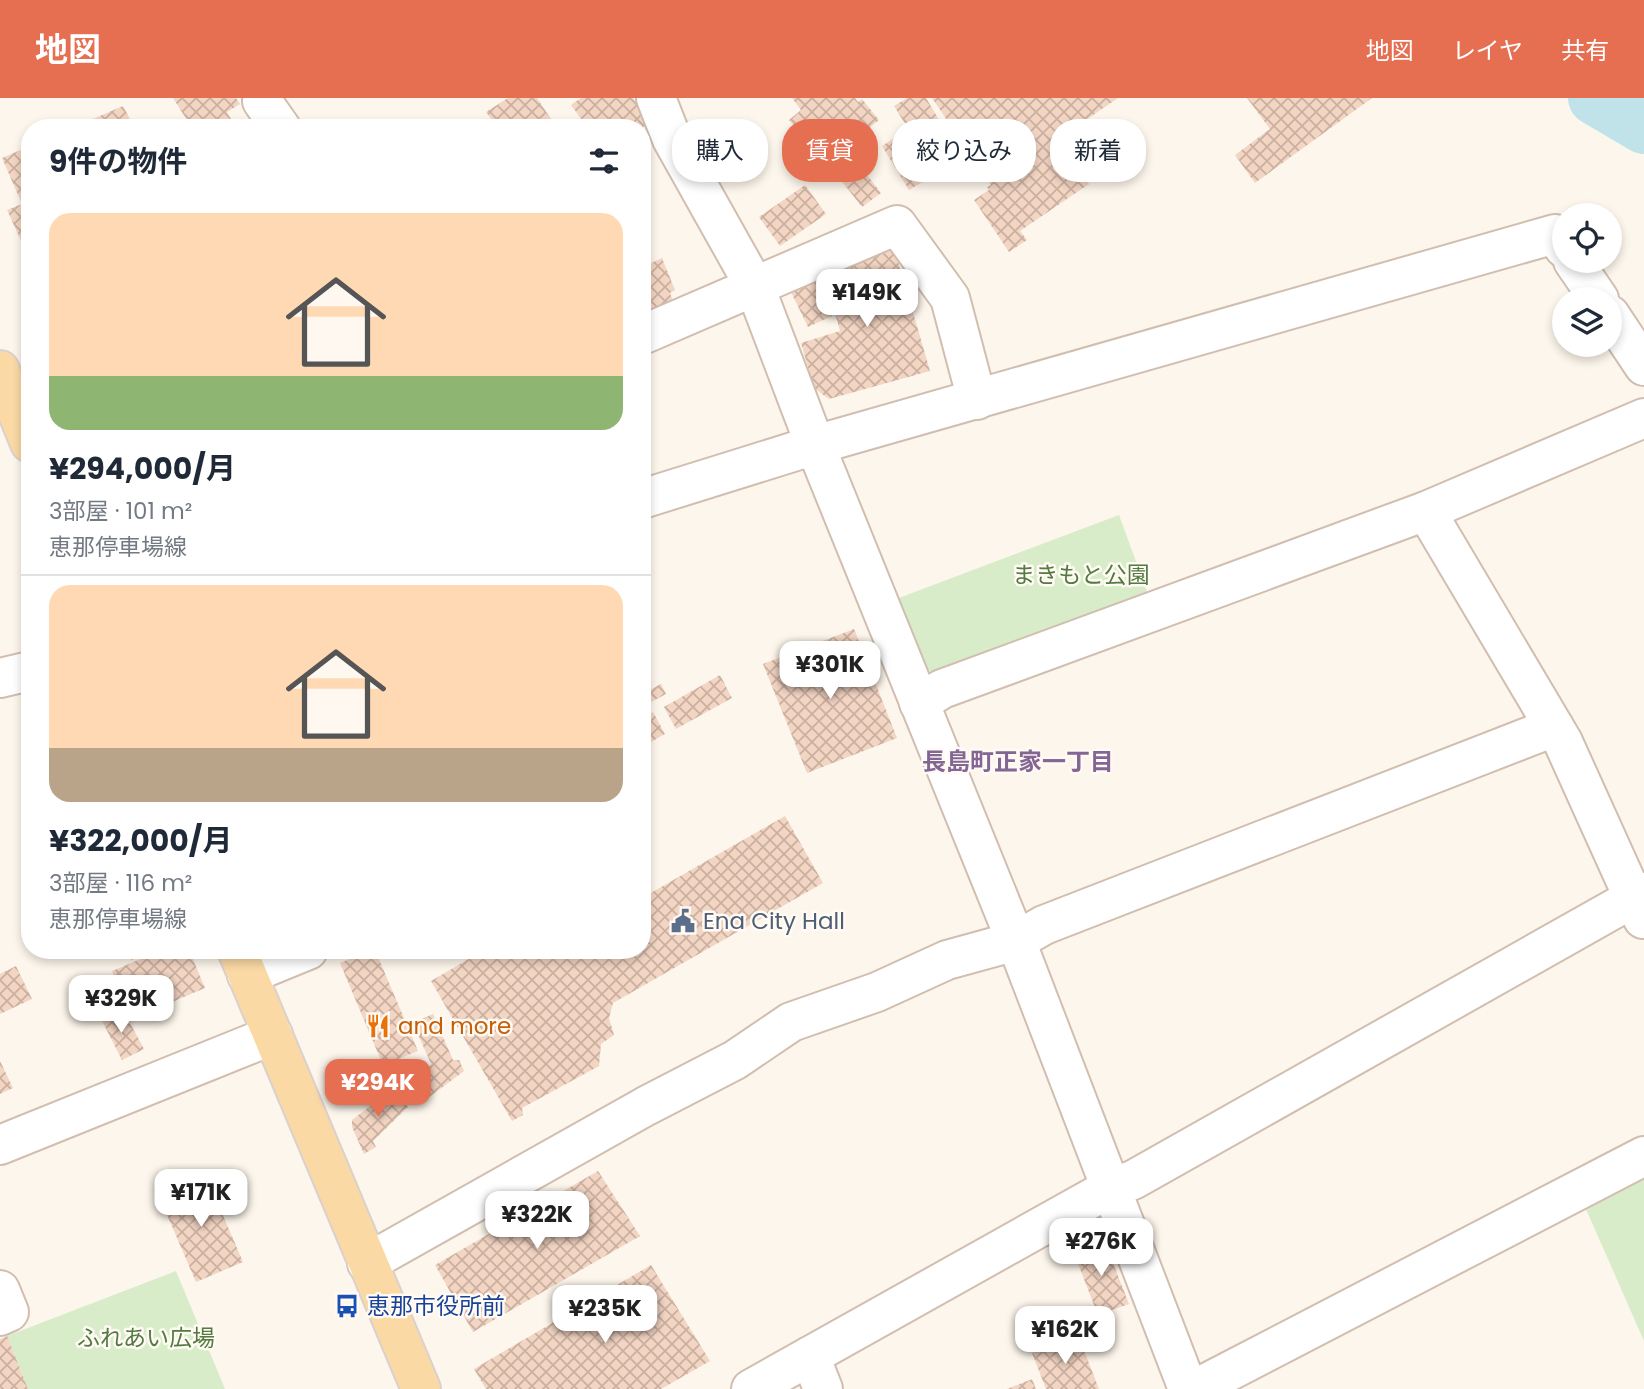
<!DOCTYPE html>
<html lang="ja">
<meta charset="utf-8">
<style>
body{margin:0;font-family:Poppins,"Noto Sans JP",sans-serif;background:#f6f6f7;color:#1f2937;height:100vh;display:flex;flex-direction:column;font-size:26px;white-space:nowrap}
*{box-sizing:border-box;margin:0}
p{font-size:23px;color:#747a83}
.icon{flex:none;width:38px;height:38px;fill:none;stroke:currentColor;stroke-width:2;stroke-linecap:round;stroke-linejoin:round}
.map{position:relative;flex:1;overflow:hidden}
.panel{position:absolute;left:21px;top:21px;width:630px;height:840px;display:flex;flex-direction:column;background:#fff;border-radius:28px;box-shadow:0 4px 10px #0003}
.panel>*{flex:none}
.guide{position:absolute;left:672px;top:21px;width:665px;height:63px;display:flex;gap:14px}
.fabs{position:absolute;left:1552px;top:105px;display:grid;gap:14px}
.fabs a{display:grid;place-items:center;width:70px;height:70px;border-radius:50%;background:#fff;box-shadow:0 4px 10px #0003;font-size:35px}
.price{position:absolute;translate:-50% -60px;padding:0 16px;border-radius:14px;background:#fff;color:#222;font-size:23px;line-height:46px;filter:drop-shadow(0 2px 4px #0008)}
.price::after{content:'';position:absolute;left:50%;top:42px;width:21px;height:16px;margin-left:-10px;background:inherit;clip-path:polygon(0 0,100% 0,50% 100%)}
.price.current{background:#e76f51;color:#fff}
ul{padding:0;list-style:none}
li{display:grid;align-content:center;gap:14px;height:371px;padding:0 28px}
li+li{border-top:2px solid #e0e1e3}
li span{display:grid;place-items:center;height:217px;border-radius:21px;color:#555}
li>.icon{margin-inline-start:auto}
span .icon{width:126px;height:126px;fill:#fffc;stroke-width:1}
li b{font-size:30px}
h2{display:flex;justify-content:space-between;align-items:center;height:84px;padding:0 28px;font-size:30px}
.tag{padding:0 24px;border-radius:28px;background:#fff;box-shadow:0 4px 10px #0003;font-size:24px;line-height:63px}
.tag.current{background:#e76f51;color:#fff}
header{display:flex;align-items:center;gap:42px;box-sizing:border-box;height:98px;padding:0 35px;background:#e76f51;color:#fff}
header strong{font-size:33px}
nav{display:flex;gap:38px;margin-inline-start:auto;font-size:24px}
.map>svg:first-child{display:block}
.green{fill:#d8ecc9}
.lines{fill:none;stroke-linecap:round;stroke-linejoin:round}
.river{stroke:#bfe3e8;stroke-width:54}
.building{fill:url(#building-cross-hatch)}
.minor-casing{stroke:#d1beb0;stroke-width:42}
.major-casing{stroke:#dad1cd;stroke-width:42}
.minor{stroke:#fff;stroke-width:38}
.major{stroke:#fbd9a5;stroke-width:38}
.labels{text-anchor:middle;stroke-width:5;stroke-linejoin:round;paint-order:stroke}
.park-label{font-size:23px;fill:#537a41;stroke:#fffaf3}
.service-label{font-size:23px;fill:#4e5e75;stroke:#fffaf3;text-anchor:start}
.food-label{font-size:23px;fill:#c56008;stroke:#fffaf3;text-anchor:start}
.transit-label{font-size:23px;fill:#164399;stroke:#fffaf3;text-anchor:start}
.neighbourhood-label{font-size:24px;font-weight:bold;fill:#846695;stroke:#fffaf3}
</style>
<header>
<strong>地図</strong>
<nav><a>地図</a><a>レイヤ</a><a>共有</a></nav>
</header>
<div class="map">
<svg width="1644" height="1291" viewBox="0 0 1644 1291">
<defs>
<pattern id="building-cross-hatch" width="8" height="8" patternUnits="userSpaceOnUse" patternTransform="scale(1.75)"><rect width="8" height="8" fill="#f3d5c3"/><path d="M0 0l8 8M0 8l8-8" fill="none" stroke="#cab0a1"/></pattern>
</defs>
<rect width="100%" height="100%" fill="#fdf6ec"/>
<!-- green -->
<g class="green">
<path d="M 1119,417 L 1148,496 L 938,575 L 919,569 L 891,503 Z"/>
<path d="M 1644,1070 L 1644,1243 L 1582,1102 Z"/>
<path d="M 176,1173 L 225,1291 L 28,1291 L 7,1238 Z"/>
</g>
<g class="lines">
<!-- river -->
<path class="river" d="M 1595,0 L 1644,29"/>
</g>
<!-- building -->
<g class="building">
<path d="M 173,0 L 236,0 L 240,6 L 227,14 L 231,21 L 216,30 L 192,30 Z"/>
<path d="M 508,0 L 537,0 L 557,30 L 477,30 L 491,21 L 486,14 Z"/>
<path d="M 581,0 L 633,0 L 650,24 L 642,30 L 588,30 L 571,7 Z"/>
<path d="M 792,0 L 855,0 L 858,4 L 862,1 L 879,22 L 824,66 L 789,22 L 801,12 Z"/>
<path d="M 907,0 L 926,0 L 959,55 L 933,71 L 936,76 L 909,92 L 882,48 L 899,37 L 905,46 L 914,40 L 894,8 Z"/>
<path d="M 932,0 L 1118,0 L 1058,41 L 1089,86 L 1020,133 L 1027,142 L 1009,154 L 974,102 L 989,92 L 987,89 L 991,87 Z"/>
<path d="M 1247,0 L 1372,0 L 1255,85 L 1235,57 L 1270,31 Z"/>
<path d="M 123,8 L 132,25 L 121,30 L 72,30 Z"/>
<path d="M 30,48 L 30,148 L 28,143 L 22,145 L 7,112 L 22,106 L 2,60 Z"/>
<path d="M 855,61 L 881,95 L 862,109 L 836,76 Z"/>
<path d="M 805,87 L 826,116 L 780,148 L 759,119 Z"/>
<path d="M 894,149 L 930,273 L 829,301 L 814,290 L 801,245 L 840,233 L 823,173 Z"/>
<path d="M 662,160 L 675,192 L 670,195 L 674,206 L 642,219 L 642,169 Z"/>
<path d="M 815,183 L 832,218 L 808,229 L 791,194 Z"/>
<path d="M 854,531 L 897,640 L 807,675 L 763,566 Z"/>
<path d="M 720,577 L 732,600 L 676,631 L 664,609 Z"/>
<path d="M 661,586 L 666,596 L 642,609 L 642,596 Z"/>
<path d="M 653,614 L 665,636 L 642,649 L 642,620 Z"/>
<path d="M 785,718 L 823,785 L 613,905 L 609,920 L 614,937 L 601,946 L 599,968 L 522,1010 L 523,1017 L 512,1023 L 431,883 L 484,852 L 642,852 L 642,800 Z"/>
<path d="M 119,852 L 144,852 L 145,856 L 131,862 L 130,857 L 122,860 Z"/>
<path d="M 162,852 L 189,852 L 205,890 L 158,910 L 160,915 L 146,921 L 143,914 L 124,922 L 106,882 L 114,879 L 112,873 Z"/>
<path d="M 371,852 L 375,852 L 418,953 L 383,967 L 340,865 Z"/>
<path d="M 16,868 L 32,901 L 0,916 L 0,876 Z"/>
<path d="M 112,910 L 122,929 L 130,925 L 144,951 L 122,962 L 99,917 Z"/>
<path d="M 433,916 L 453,962 L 459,962 L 464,973 L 420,1006 L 404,987 L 431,966 L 413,925 Z"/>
<path d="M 0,963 L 13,990 L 0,996 Z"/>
<path d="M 394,990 L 408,1009 L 373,1043 L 376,1049 L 364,1056 L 352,1029 L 352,1022 Z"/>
<path d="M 598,1073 L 640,1138 L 473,1234 L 435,1167 Z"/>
<path d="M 206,1078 L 243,1164 L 196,1184 L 159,1098 Z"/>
<path d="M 1104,1142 L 1129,1206 L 1098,1217 L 1073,1153 Z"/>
<path d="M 651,1167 L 710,1263 L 661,1291 L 486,1291 L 474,1271 Z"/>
<path d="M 1078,1237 L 1099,1291 L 1046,1291 L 1032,1255 Z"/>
<path d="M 7,1238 L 28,1291 L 0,1291 L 0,1241 Z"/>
<path d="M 1032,1281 L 1036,1291 L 1007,1291 Z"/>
</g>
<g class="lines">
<!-- minor casing -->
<g class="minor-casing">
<g id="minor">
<path d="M 656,0 L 672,41 L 755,189 L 815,347 L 1016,843 L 1188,1291"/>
<path d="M 262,3 L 281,30"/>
<path d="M 1573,163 L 1599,201"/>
<path d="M 1610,217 L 1644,268"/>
<path d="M 642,237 L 897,127 L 950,200 L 977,302"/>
<path d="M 642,401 L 815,347 L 1555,136 L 1564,150"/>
<path d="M 1426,413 L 1563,644 L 1643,821"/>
<path d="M 0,580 L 30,573"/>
<path d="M 919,605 L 942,591 L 1426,413 L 1644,320"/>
<path d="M 247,877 L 308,852"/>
<path d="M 0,1047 L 273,937"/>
<path d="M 367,1165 L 646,1008 L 735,962 L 791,924 L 877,894 L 947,862 L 1016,843 L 1044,827 L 1554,629"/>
<path d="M 0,1192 L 9,1214 L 0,1218"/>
<path d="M 810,1258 L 823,1291"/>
<path d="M 751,1291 L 1110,1090 L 1133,1082 L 1644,794"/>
<path d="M 1195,1291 L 1644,1058"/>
</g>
</g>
<!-- major casing -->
<g class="major-casing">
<g id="major">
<path d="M 0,272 L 30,345"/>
<path d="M 237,852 L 421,1291"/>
</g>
</g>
<!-- minor -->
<use href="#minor" class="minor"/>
<!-- major -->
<use href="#major" class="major"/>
</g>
<!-- icons -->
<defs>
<g id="civic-bare" transform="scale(1.89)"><path d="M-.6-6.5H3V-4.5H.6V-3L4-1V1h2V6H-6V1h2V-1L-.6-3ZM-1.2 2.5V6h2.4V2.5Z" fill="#5c6f8a" stroke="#fffaf3" stroke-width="2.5" paint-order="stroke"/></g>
<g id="restaurant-bare" transform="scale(1.89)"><path d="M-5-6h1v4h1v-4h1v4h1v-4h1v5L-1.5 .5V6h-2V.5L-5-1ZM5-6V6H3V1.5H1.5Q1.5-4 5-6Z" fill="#e8710a" stroke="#fffaf3" stroke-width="2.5" paint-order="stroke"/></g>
<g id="bus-bare" transform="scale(1.89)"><path d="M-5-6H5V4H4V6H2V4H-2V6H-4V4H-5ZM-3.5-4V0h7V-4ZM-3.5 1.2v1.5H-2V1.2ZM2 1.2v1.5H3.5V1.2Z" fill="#1a4fb4" stroke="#fffaf3" stroke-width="2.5" paint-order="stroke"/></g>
</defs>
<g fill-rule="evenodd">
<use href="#civic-bare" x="683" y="823"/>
<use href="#restaurant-bare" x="378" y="928"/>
<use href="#bus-bare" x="347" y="1208"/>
</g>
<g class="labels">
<!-- park labels -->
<g class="park-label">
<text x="1081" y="485">まきもと公園</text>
<text x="146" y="1248">ふれあい広場</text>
</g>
<!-- service labels -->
<g class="service-label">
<text x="703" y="831">Ena City Hall</text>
</g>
<!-- food labels -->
<g class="food-label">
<text x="398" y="936">and more</text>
</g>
<!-- transit labels -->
<g class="transit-label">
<text x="367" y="1216">恵那市役所前</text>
</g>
<!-- neighbourhood labels -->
<g class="neighbourhood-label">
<text x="1018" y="672">長島町正家一丁目</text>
</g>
</g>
</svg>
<div class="fabs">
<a><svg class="icon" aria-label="locate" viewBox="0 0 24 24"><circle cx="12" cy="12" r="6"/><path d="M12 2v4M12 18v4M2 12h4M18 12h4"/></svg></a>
<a><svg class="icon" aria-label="layers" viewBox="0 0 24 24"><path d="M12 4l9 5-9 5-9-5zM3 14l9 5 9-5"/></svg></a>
</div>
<b class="price" style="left:867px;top:231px">¥149K</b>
<b class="price" style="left:830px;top:603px">¥301K</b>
<b class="price" style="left:121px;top:937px">¥329K</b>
<b class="price current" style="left:378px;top:1021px">¥294K</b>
<b class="price" style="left:201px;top:1131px">¥171K</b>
<b class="price" style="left:537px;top:1153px">¥322K</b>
<b class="price" style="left:1101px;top:1180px">¥276K</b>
<b class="price" style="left:605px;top:1247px">¥235K</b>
<b class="price" style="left:1065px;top:1268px">¥162K</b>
<div class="guide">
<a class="tag">購入</a>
<a class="tag current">賃貸</a>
<a class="tag">絞り込み</a>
<a class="tag">新着</a>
</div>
<section class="panel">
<h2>9件の物件<svg class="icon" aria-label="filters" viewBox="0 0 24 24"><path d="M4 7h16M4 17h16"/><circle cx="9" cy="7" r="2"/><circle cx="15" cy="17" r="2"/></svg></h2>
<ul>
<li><span style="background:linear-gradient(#ffd9b3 75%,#8fb573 0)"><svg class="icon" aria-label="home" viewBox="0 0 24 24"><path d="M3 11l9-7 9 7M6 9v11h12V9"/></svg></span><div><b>¥294,000/月</b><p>3部屋 · 101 m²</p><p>恵那停車場線</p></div></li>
<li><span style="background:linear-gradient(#ffd9b3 75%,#b9a48a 0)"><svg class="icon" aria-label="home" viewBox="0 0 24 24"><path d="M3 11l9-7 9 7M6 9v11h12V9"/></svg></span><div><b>¥322,000/月</b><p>3部屋 · 116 m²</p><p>恵那停車場線</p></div></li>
</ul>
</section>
</div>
